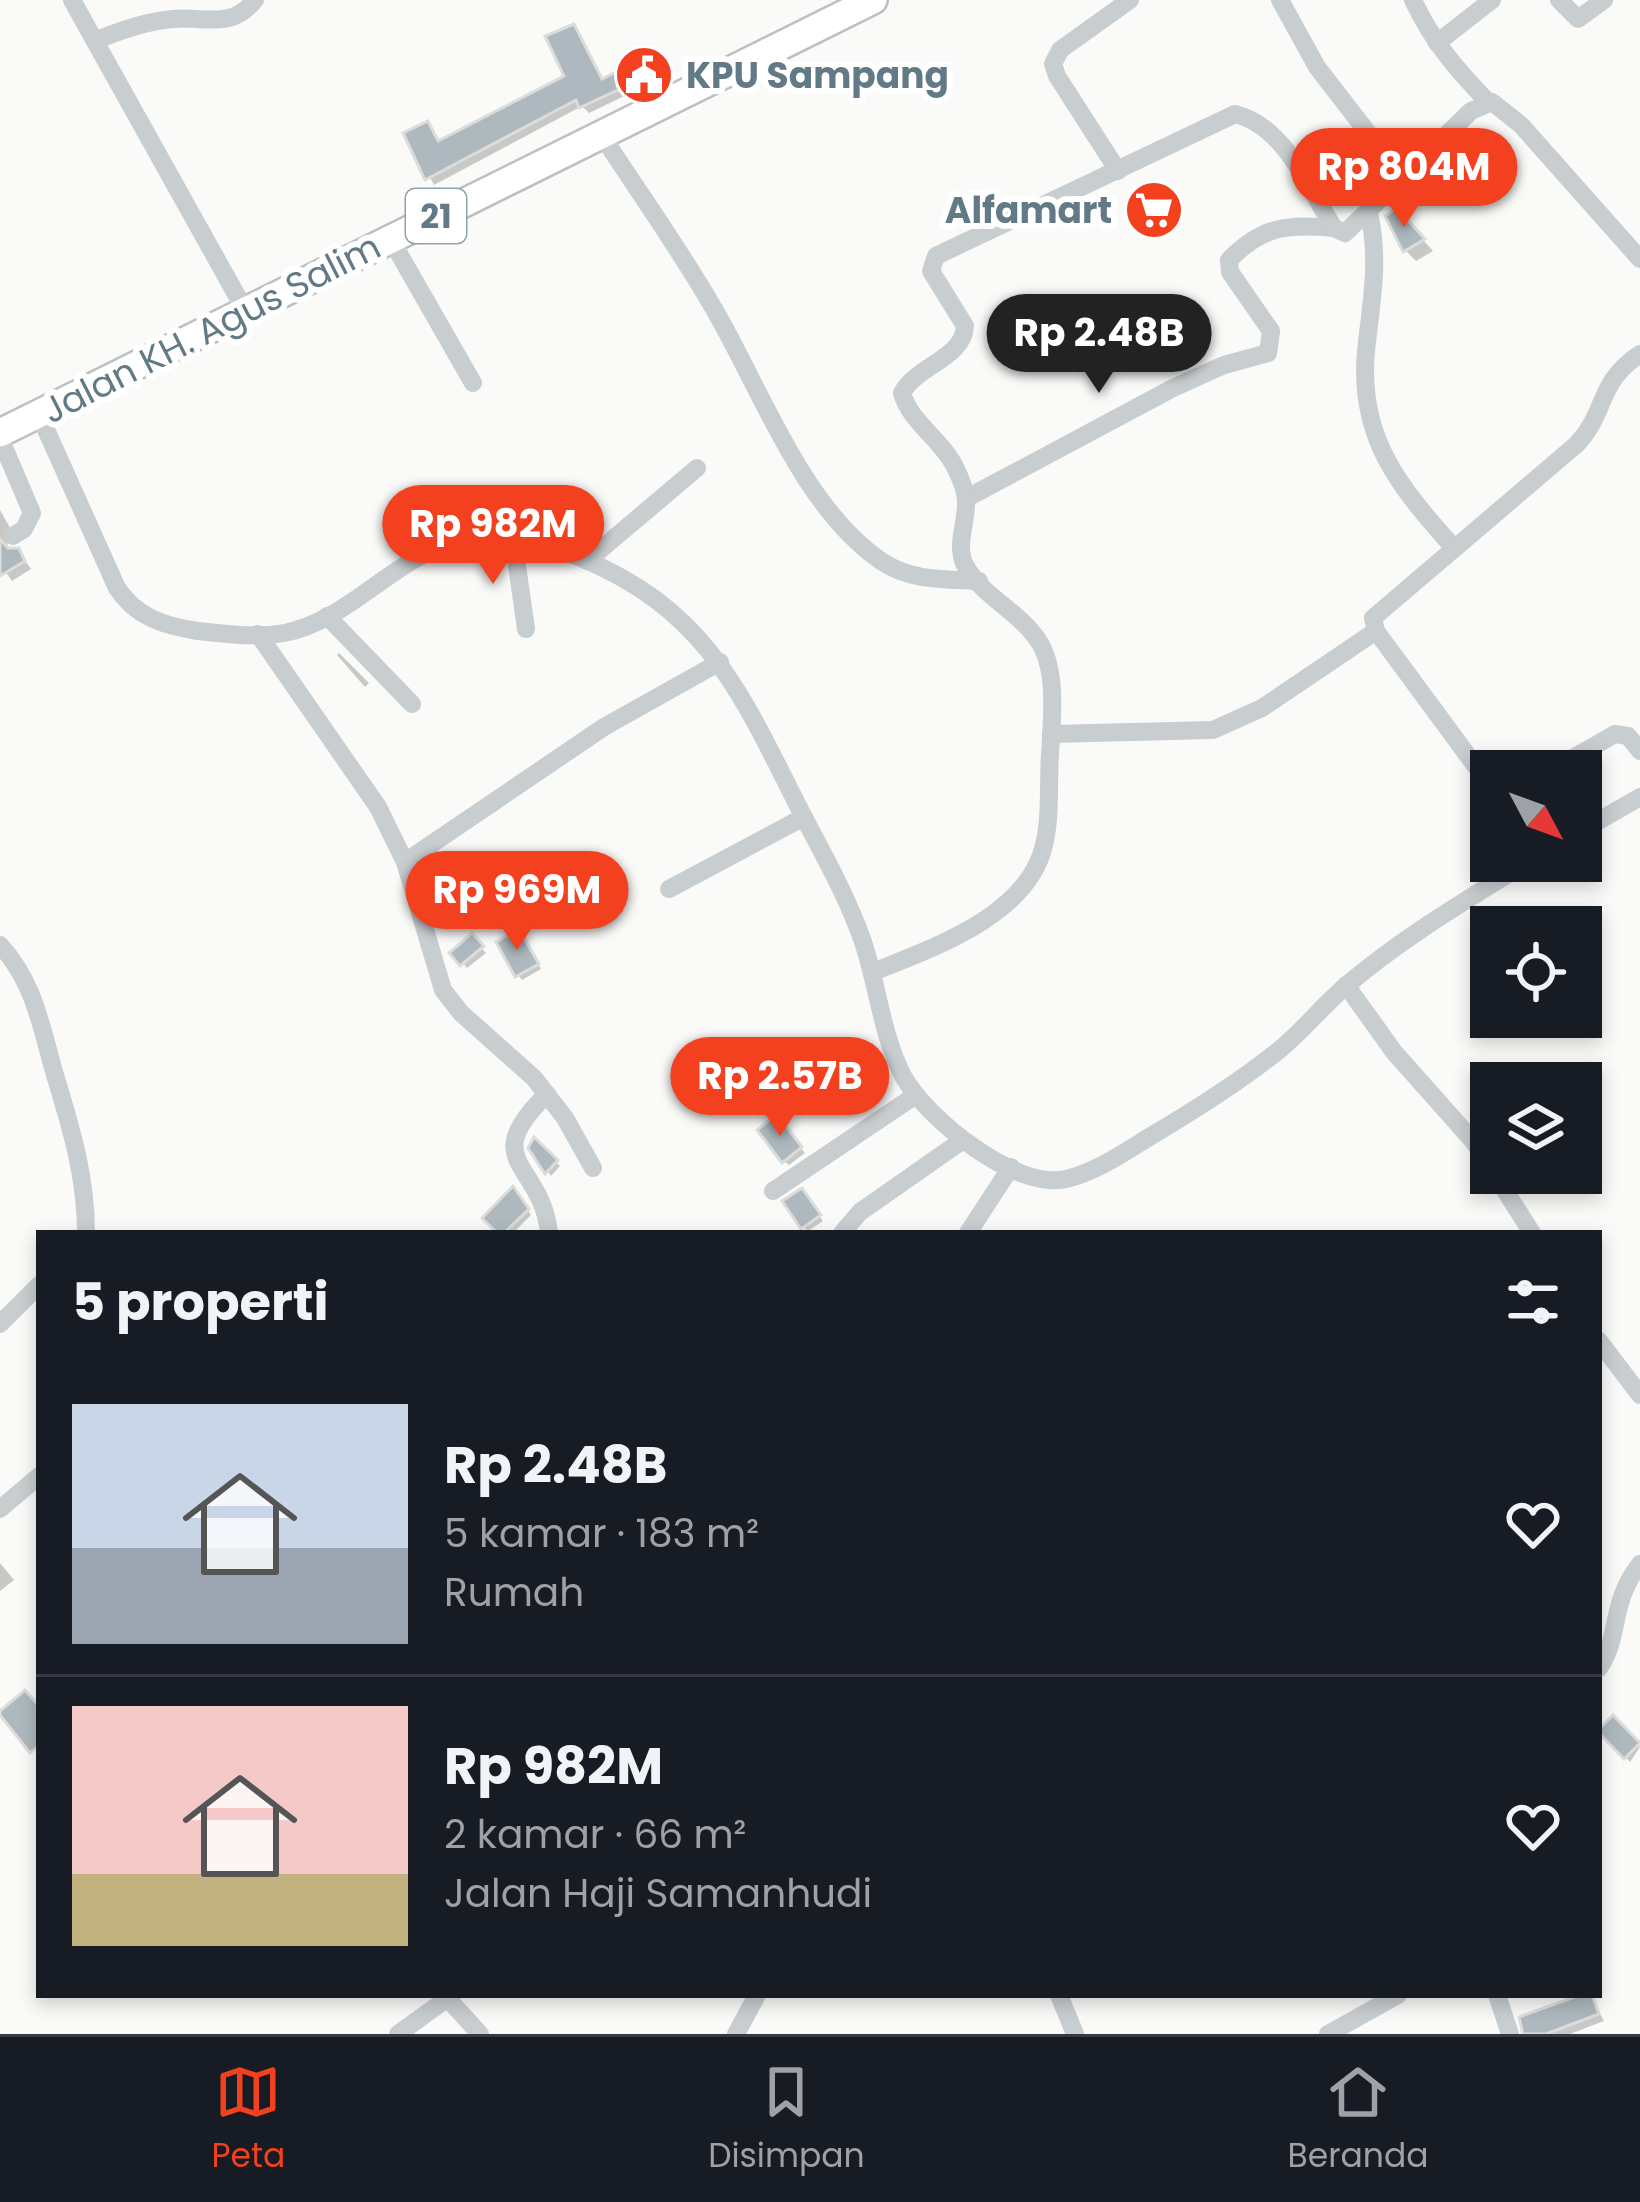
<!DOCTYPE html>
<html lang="id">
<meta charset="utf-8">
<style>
body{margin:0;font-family:Poppins,sans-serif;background:#242831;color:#f1f3f6;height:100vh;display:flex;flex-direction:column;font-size:45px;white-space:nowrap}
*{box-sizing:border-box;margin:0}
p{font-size:39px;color:#9ea1a6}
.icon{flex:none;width:66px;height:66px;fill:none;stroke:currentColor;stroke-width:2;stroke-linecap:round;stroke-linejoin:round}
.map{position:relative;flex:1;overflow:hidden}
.sheet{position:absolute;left:36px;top:1230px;width:1566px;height:768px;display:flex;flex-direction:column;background:#171b24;border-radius:0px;box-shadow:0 6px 18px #0003}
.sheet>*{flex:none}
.needle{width:78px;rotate:131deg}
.fabs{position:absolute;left:1470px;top:750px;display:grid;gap:24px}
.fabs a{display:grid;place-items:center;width:132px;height:132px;border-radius:0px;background:#171b24;box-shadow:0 6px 18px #0003;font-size:60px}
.price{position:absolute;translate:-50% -102px;padding:0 27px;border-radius:42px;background:#f3401e;color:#fff;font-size:39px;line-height:78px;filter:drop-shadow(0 3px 6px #0008)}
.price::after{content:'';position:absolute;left:50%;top:72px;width:36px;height:27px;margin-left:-18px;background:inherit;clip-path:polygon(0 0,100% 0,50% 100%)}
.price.selected{background:#222;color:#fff}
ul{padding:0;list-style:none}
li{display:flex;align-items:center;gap:36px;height:300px;padding:0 36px}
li+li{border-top:3px solid #363941}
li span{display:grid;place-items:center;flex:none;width:336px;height:240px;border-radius:0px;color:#555}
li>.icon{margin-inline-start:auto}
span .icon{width:144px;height:144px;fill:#fffc;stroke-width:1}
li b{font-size:51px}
h2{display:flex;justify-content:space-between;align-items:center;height:144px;padding:0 36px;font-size:51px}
.menu{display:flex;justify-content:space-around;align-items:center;height:168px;border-top:3px solid #363941;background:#171b24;font-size:33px;color:#9ea1a6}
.menu a{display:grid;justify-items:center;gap:6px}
.menu .selected{color:#f3401e}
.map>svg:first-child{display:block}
.shadow{fill:#0003}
.building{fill:#adb9be;stroke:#dcdcda;stroke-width:3}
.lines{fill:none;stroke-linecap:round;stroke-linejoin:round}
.highway-casing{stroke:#bcc0c3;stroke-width:32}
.minor{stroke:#c8cdd0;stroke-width:18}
.highway{stroke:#fff;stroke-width:27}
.labels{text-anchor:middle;stroke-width:12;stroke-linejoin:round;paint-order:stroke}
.shield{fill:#fff;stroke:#91a1aa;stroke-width:3}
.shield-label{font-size:33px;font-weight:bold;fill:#627986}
.poi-label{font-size:36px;font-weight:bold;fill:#627986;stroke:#fff;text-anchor:start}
.street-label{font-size:36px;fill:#627986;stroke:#fff}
</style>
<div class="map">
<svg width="1640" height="2034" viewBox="0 0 1640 2034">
<rect width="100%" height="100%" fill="#fafaf8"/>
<!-- shadow -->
<g class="shadow">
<path d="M 573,28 L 604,81 L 649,58 L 668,90 L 648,100 L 639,89 L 589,113 L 582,106 L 434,185 L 407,134 L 428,125 L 440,144 L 568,77 Z"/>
<path d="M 1407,222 L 1433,251 L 1416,261 L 1405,250 Z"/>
<path d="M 0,510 L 13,533 L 7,539 L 8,551 L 18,551 L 31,569 L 12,581 L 0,564 Z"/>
<path d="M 339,653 L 369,683 L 365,687 L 337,655 Z"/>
<path d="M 472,937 L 486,953 L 467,968 L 454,953 Z"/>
<path d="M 523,937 L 541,969 L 522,980 L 518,975 Z"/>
<path d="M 781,1123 L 805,1153 L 789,1165 L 784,1161 Z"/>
<path d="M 535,1142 L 560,1166 L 551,1176 L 532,1148 Z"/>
<path d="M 517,1195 L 531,1215 L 513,1233 L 501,1233 Z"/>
<path d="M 806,1196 L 823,1221 L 808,1231 L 803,1227 Z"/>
<path d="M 0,1563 L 14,1580 L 0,1591 Z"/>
<path d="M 1613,1719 L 1640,1747 L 1630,1762 L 1601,1731 Z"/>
<path d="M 1590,1995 L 1604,2021 L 1570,2034 L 1525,2034 Z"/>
</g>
<!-- building -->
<g class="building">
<path d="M 574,24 L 602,79 L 649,55 L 663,83 L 639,95 L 633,83 L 579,108 L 576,100 L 425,180 L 403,133 L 428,121 L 438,141 L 564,76 L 545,36 Z"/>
<path d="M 1397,208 L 1425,239 L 1403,252 L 1385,216 Z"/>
<path d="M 0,539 L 8,548 L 19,548 L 25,561 L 0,576 Z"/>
<path d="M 519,929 L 539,964 L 515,977 L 496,942 Z"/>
<path d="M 472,933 L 484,946 L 460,966 L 449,953 Z"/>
<path d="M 777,1114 L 802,1147 L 782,1163 L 757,1130 Z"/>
<path d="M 534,1137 L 558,1160 L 545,1174 L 528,1148 Z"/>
<path d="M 513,1186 L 529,1209 L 504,1233 L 497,1233 L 482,1218 Z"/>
<path d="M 802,1188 L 821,1215 L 801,1229 L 782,1201 Z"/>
<path d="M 25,1690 L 39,1706 L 39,1746 L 30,1753 L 0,1715 L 0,1711 Z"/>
<path d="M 1613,1715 L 1640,1743 L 1624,1759 L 1599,1733 L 1599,1729 Z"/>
<path d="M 1580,1995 L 1592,1995 L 1599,2014 L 1546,2034 L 1523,2034 L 1519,2017 Z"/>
</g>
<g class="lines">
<!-- highway casing -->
<g class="highway-casing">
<path id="highway" d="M 0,433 L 873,0"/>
</g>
<!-- minor -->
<g class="minor">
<path d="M 72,0 L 246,312"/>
<path d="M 1280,0 L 1317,67 L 1402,177"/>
<path d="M 1413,0 C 1432,41 1457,70 1488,102"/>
<path d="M 1559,0 L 1578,19 L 1604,0"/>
<path d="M 96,40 C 121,31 146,21 173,19 C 206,16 231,30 255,0"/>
<path d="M 1437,43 L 1492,0"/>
<path d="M 603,137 C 641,196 684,255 718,316 C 763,395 804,508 881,561 C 910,581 945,579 979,581"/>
<path d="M 1118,171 L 1057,76 L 1053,64 L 1060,50 L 1130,0"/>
<path d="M 1369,213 C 1380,261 1371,303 1366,351 C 1358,438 1399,486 1453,547"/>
<path d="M 390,238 L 473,383"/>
<path d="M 39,414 L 117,588 C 136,617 164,626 198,631 C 226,634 256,638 284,633 C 347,621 390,562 451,543 C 495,529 540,541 581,558 C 704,609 740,690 796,802 C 819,847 845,891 862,939 C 878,985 881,1033 903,1076 C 926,1118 1016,1191 1066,1179 C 1096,1172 1125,1152 1151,1136 C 1195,1110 1238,1083 1278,1051 C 1303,1031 1323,1005 1347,985 C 1403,937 1467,900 1529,861"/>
<path d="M 0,438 L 32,513 L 24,529 L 13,536"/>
<path d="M 967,498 L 1173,388 L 1224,365 L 1268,353 L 1271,331 L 1230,272 L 1229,260 C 1263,225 1289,224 1334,228"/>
<path d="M 513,537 L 526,629"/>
<path d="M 587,561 L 697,468"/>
<path d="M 327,616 L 412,704"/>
<path d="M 258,634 L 378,807 L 405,862 L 443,990 L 461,1013 L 534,1078 L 565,1118 L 593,1168"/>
<path d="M 1051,734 L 1213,730 L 1262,708 L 1376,631"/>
<path d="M 1550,771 L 1615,734 L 1628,736 L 1640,751"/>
<path d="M 1491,787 L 1376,631 L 1373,618 L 1577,444 C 1607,412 1597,382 1640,354"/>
<path d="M 1581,831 L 1640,797"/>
<path d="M 405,862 L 604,727 L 720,662"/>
<path d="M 669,889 L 804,817"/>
<path d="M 0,945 C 35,983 41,1027 55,1075 C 71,1128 86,1176 86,1233"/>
<path d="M 873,972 C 932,948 1028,916 1044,845 C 1051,817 1048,783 1050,754 C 1052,721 1057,674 1041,645 C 1022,612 982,597 965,565 C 955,546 967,522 966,501 C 966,490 960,477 955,467 C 942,440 910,422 902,393 C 916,366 964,358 965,326 L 931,271 L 936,256 L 1235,114 C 1285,126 1309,189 1334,228 L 1345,233 L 1471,111 L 1492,102 L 1521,125 L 1640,259"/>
<path d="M 1346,985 L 1394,1052 L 1474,1142 L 1491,1169"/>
<path d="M 547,1094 C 476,1163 542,1162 549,1233"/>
<path d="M 1494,1173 L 1532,1233"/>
<path d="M 773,1191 L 916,1095"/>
<path d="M 842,1233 L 860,1212 L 963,1140"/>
<path d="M 968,1233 L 1011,1167"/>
<path d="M 0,1324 L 39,1285"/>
<path d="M 1599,1341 L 1640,1395"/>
<path d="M 0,1509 L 39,1476"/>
<path d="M 1599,1668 C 1621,1637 1609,1603 1640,1564"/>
<path d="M 1059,1995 L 1075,2034"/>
<path d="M 1497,1995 L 1510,2034"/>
<path d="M 449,2000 L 480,2034"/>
<path d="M 398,2034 L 452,1995"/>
<path d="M 736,2034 L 757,1995"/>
<path d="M 1328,2034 L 1398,1995"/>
</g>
<!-- highway -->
<use href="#highway" class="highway"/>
</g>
<!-- icons -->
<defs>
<g id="civic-disc" transform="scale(3)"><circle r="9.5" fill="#f3401e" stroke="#fff"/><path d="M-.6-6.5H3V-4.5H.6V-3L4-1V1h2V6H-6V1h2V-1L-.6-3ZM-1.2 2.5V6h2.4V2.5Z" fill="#fff"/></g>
<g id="supermarket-disc" transform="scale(3)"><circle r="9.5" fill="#f3401e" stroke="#fff"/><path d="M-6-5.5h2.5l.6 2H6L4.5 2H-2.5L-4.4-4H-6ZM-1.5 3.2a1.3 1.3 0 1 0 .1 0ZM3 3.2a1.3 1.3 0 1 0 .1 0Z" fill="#fff"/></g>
</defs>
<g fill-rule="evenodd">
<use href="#civic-disc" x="644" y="75"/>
<use href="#supermarket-disc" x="1154" y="210"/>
</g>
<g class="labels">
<!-- shield labels -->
<rect class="shield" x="406" y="189" width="60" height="54" rx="9"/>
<g class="shield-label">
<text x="436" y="228">21</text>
</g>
<!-- poi labels -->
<g class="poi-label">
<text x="686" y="88">KPU Sampang</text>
<text x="1112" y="223" text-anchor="end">Alfamart</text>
</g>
<!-- street labels -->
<g class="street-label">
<text transform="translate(211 328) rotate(-27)" y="13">Jalan KH. Agus Salim</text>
</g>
</g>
</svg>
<div class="fabs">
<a><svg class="needle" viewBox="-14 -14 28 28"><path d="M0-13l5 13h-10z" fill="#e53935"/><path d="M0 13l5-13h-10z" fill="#9ea1a6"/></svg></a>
<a><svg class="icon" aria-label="locate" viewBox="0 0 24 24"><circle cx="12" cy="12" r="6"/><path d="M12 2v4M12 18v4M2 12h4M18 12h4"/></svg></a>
<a><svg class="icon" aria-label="layers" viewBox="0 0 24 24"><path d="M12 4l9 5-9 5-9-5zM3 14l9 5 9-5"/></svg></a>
</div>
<b class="price" style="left:1404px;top:230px">Rp 804M</b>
<b class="price selected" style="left:1099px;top:396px">Rp 2.48B</b>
<b class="price" style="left:493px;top:587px">Rp 982M</b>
<b class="price" style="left:517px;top:953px">Rp 969M</b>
<b class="price" style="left:780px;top:1139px">Rp 2.57B</b>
<section class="sheet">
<h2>5 properti<svg class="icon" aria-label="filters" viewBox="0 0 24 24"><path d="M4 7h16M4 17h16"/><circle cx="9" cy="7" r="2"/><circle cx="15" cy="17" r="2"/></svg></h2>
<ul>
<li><span style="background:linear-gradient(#c9d6e8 60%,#9aa5b1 0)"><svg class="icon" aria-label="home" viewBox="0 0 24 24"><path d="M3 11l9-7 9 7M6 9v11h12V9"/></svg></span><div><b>Rp 2.48B</b><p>5 kamar · 183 m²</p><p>Rumah</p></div><svg class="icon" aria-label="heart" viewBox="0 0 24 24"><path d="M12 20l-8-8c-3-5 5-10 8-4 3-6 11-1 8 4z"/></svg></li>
<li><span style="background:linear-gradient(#f6c9c9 70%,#c2b280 0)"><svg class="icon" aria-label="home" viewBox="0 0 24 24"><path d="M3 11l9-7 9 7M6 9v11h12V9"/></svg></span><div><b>Rp 982M</b><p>2 kamar · 66 m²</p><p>Jalan Haji Samanhudi</p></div><svg class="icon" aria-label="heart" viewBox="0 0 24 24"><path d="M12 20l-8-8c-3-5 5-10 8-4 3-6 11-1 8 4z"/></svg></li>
</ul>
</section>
</div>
<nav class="menu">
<a class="selected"><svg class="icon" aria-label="map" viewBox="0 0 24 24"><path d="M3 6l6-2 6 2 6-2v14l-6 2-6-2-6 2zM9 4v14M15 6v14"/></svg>Peta</a>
<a><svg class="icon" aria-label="saved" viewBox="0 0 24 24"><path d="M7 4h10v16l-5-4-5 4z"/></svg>Disimpan</a>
<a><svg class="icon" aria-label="home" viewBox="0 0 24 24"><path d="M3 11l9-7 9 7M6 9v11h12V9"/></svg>Beranda</a>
</nav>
